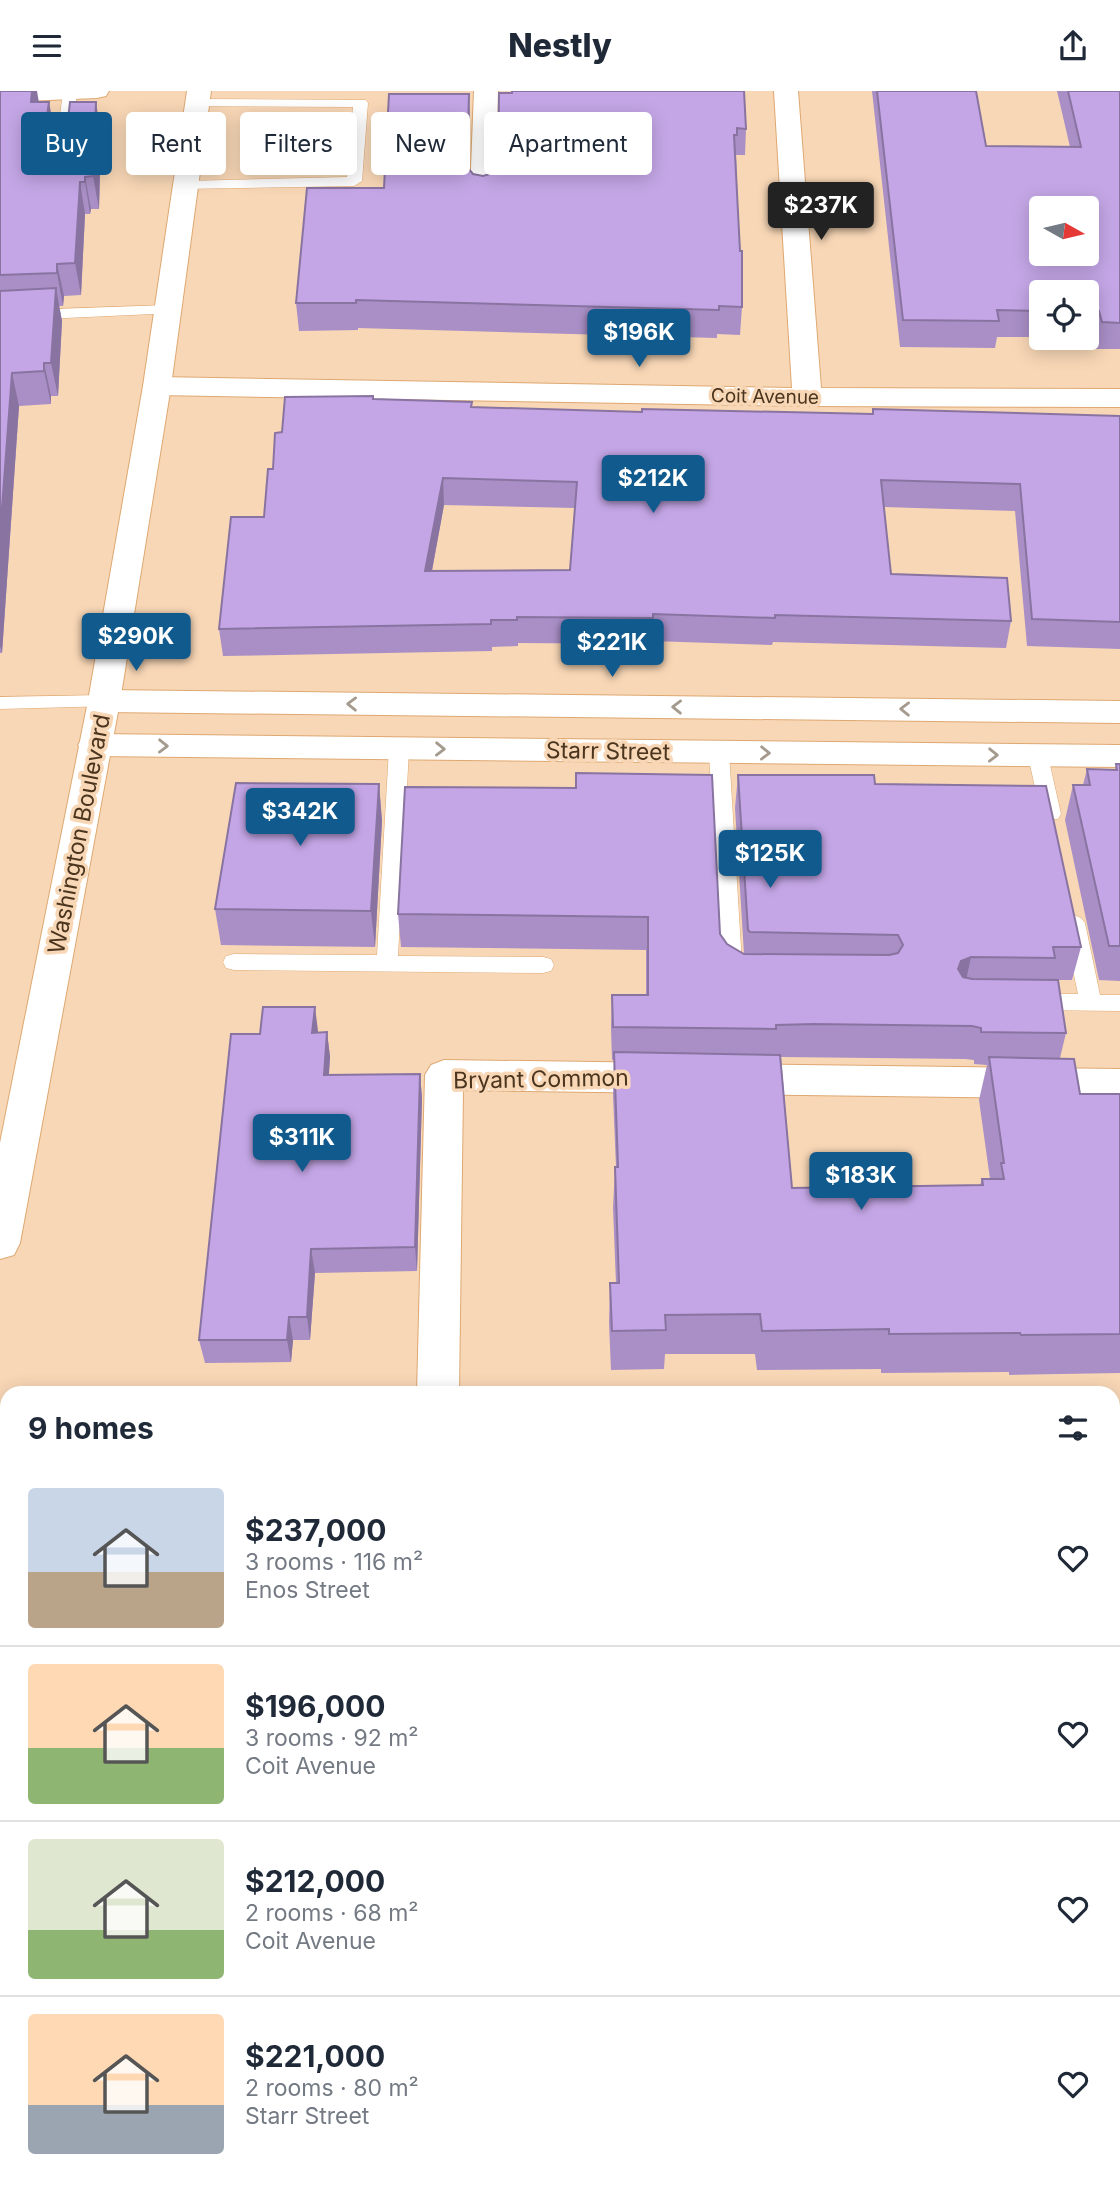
<!DOCTYPE html>
<meta charset="utf-8">
<style>
body{margin:0;font-family:Inter,sans-serif;background:#f2f2f3;color:#1f2937;height:100vh;display:flex;flex-direction:column;font-size:26px;white-space:nowrap}
*{box-sizing:border-box;margin:0}
p{font-size:23px;color:#747a83}
.icon{flex:none;width:38px;height:38px;fill:none;stroke:currentColor;stroke-width:2;stroke-linecap:round;stroke-linejoin:round}
.map{position:relative;flex:1;overflow:hidden}
.details{position:absolute;left:0px;top:1295px;width:1120px;height:800px;display:flex;flex-direction:column;background:#fff;border-radius:21px 21px 0 0;box-shadow:0 4px 18px #0003}
.details>*{flex:none}
.banner{position:absolute;left:21px;top:21px;width:700px;height:63px;display:flex;gap:14px}
.needle{width:46px;rotate:98deg}
.fabs{position:absolute;left:1029px;top:105px;display:grid;gap:14px}
.fabs a{display:grid;place-items:center;width:70px;height:70px;border-radius:7px;background:#fff;box-shadow:0 4px 18px #0003;font-size:35px}
.price{position:absolute;translate:-50% -60px;padding:0 16px;border-radius:7px;background:#115a8e;color:#fff;font-size:23px;line-height:46px;filter:drop-shadow(0 2px 4px #0008)}
.price::after{content:'';position:absolute;left:50%;top:42px;width:21px;height:16px;margin-left:-10px;background:inherit;clip-path:polygon(0 0,100% 0,50% 100%)}
.price.selected{background:#222;color:#fff}
ul{padding:0;list-style:none}
li{display:flex;align-items:center;gap:21px;height:175px;padding:0 28px}
li+li{border-top:2px solid #e0e1e3}
li span{display:grid;place-items:center;flex:none;width:196px;height:140px;border-radius:7px;color:#555}
li>.icon{margin-inline-start:auto}
span .icon{width:84px;height:84px;fill:#fffc;stroke-width:1}
li b{font-size:30px}
h2{display:flex;justify-content:space-between;align-items:center;height:84px;padding:0 28px;font-size:30px}
.tag{padding:0 24px;border-radius:7px;background:#fff;box-shadow:0 4px 18px #0003;font-size:24px;line-height:63px}
.tag.selected{background:#115a8e;color:#fff}
header{display:flex;justify-content:space-between;align-items:center;height:91px;padding:0 28px;background:#fff;font-size:32px;font-weight:800}
.map>svg:first-child{display:block}
.lines{fill:none;stroke-linecap:round;stroke-linejoin:round}
.lane-casing{stroke:#dea871;stroke-width:1}
.street-casing{stroke:#dea871;stroke-width:2}
.secondary-casing{stroke:#dea871;stroke-width:2}
.path{stroke:#ab8f72;stroke-width:5;stroke-dasharray:6 4.5;stroke-linecap:butt}
.lane{fill:#fff;fill-rule:evenodd}
.street{fill:#fff;fill-rule:evenodd}
.secondary{fill:#fff;fill-rule:evenodd}
.wall{fill:#a98fc6;fill-rule:evenodd}
.shaded-wall{fill:#8974a1}
.building{fill:#c4a6e6;stroke:#8974a1;stroke-width:2;fill-rule:evenodd}
.oneway{stroke:#a59a8e}
.labels{text-anchor:middle;stroke-width:7;stroke-linejoin:round;paint-order:stroke}
.far-street-label{font-size:19px;fill:#4b351e;stroke:#f8d7b6}
.street-label{font-size:23px;fill:#4b351e;stroke:#f8d7b6}
</style>
<header><svg class="icon" aria-label="menu" viewBox="0 0 24 24"><path d="M4 6h16M4 12h16M4 18h16"/></svg>Nestly<svg class="icon" aria-label="share" viewBox="0 0 24 24"><path d="M12 15V3M7 8l5-5 5 5M5 13v7h14v-7"/></svg></header>
<div class="map">
<svg width="1120" height="2094" viewBox="0 0 1120 2094">
<rect width="100%" height="100%" fill="#f8d7b6"/>
<g class="lines">
<!-- lane casing -->
<g class="lane-casing">
<g id="lane">
<path d="M 77,0 L 69,78 L 61,83 L 53,78 L 63,1 Z"/>
<path d="M 197,8 L 366,9 L 368,12 L 362,90 L 354,95 L 181,98 L 178,95 L 181,92 L 186,90 L 347,86 L 353,16 L 192,15 L 190,12 Z"/>
<path d="M 168,214 L 174,216 L 176,219 L 174,222 L 0,230 L 0,220 Z"/>
<path d="M 104,604 L 111,605 L 114,610 L 111,615 L 0,618 L 0,606 Z"/>
<path d="M 399,651 L 406,653 L 409,658 L 398,865 L 543,866 L 551,868 L 554,874 L 551,880 L 543,882 L 234,879 L 226,877 L 223,871 L 226,865 L 234,863 L 377,864 L 389,658 L 392,653 Z"/>
<path d="M 719,654 L 726,656 L 729,661 L 742,873 L 749,882 L 746,888 C 734,891 726,887 720,876 L 709,661 L 712,656 Z"/>
<path d="M 1038,658 L 1045,660 L 1048,665 L 1061,723 L 1058,728 L 1044,728 L 1041,723 L 1028,665 L 1031,660 Z"/>
<path d="M 1074,824 L 1081,827 L 1085,832 L 1100,904 L 1120,904 L 1120,920 L 1032,919 L 1024,917 L 1021,911 L 1024,905 L 1032,903 L 1078,903 L 1063,832 L 1067,827 Z"/>
</g>
</g>
<!-- street casing -->
<g class="street-casing">
<g id="street">
<path d="M 0,0 L 109,0 L 106,5 L 97,7 L 0,11 Z"/>
<path d="M 474,0 L 498,0 L 496,102 L 492,108 L 483,110 L 474,108 L 470,102 Z"/>
<path d="M 774,0 L 798,0 L 821,297 L 1120,298 L 1120,316 L 807,315 L 157,304 L 147,301 L 143,295 L 147,289 L 157,286 L 792,297 Z"/>
<path d="M 104,599 L 1120,610 L 1120,632 L 104,621 L 92,618 L 88,610 L 92,602 Z"/>
<path d="M 95,643 L 1120,654 L 1120,676 L 95,665 L 83,662 L 78,654 L 83,646 Z"/>
<path d="M 444,969 L 667,972 L 680,977 L 686,987 L 680,997 L 667,1002 L 463,999 L 459,1302 L 417,1302 L 425,984 L 431,974 Z"/>
<path d="M 730,973 L 1120,978 L 1120,1008 L 730,1003 L 717,998 L 711,988 L 717,978 Z"/>
<path d="M 0,1350 L 7,1351 L 7,1389 L 0,1388 Z"/>
<path d="M 1113,1368 L 1120,1369 L 1120,1407 L 1113,1406 Z"/>
</g>
</g>
<!-- secondary casing -->
<g class="secondary-casing">
<path id="secondary" d="M 187,0 L 211,0 L 171,295 L 120,610 L 20,1152 L 14,1164 L 0,1168 L 0,1052 L 88,610 L 143,295 Z"/>
</g>
<!-- path -->
<g class="path">
<path d="M 1113,1907 L 1120,1907"/>
<path d="M 0,1929 L 7,1929"/>
</g>
<!-- lane -->
<use href="#lane" class="lane"/>
<!-- street -->
<use href="#street" class="street"/>
<!-- secondary -->
<use href="#secondary" class="secondary"/>
</g>
<!-- wall -->
<g class="wall">
<path d="M 0,0 L 39,11 L 55,43 L 54,53 L 101,43 L 99,118 L 91,118 L 90,123 L 85,123 L 81,204 L 64,205 L 63,215 L 59,215 L 62,230 L 58,305 L 51,305 L 51,313 L 19,315 L 2,562 L 0,562 Z"/>
<path d="M 872,0 L 976,0 L 986,55 L 1070,56 L 1057,0 L 1120,0 L 1120,258 L 1096,258 L 1094,247 L 1070,247 L 1087,247 L 1087,201 L 1041,201 L 1041,246 L 997,246 L 995,257 L 900,256 Z"/>
<path d="M 499,2 L 746,38 L 745,64 L 736,64 L 742,216 L 740,244 L 717,243 L 717,247 L 358,237 L 358,239 L 299,240 L 296,212 L 384,97 L 470,29 L 469,79 L 473,83 L 483,85 L 494,82 L 498,75 Z"/>
<path d="M 374,308 L 472,311 L 472,316 L 642,321 L 872,323 L 873,318 L 1120,325 L 1120,558 L 1027,555 L 1015,420 L 884,416 L 891,483 L 1011,530 L 1006,557 L 773,551 L 772,554 L 652,550 L 652,553 L 518,552 L 518,555 L 492,556 L 492,560 L 223,565 L 219,538 L 264,426 L 273,378 L 282,341 ZM 444,414 L 575,417 L 570,479 L 432,480 Z"/>
<path d="M 1116,673 L 1120,673 L 1120,890 L 1099,889 L 1065,729 L 1073,694 L 1083,694 L 1087,678 L 1115,679 Z"/>
<path d="M 738,684 L 875,693 L 1081,856 L 1072,889 L 1058,889 L 1066,942 L 1060,967 L 1080,1003 L 1120,1003 L 1120,1282 L 1009,1284 L 1009,1281 L 881,1282 L 881,1278 L 757,1279 L 755,1263 L 665,1263 L 664,1278 L 611,1279 L 609,1232 L 610,1192 L 616,1192 L 613,1117 L 615,1076 L 616,1076 L 613,1004 L 614,969 L 612,969 L 611,937 L 612,904 L 646,904 L 646,859 L 401,856 L 398,823 L 405,696 L 720,843 L 727,853 L 744,863 L 735,717 ZM 781,966 L 965,968 L 974,969 L 974,973 L 987,974 L 979,1009 L 990,1088 L 982,1088 L 980,1094 L 792,1097 Z"/>
<path d="M 379,693 L 382,730 L 375,856 L 221,854 L 215,818 Z"/>
<path d="M 318,941 L 327,941 L 330,966 L 329,984 L 420,983 L 422,1007 L 417,1180 L 315,1182 L 310,1249 L 293,1249 L 291,1271 L 205,1272 L 199,1249 Z"/>
<path d="M 1120,1465 L 1120,1592 L 1113,1592 L 1113,1466 Z"/>
<path d="M 1113,1713 L 1117,1720 L 1120,1720 L 1120,1858 L 1113,1858 Z"/>
<path d="M 1120,1965 L 1120,2094 L 109,2094 L 110,2088 L 1113,2088 L 1113,1976 Z"/>
</g>
<!-- shaded-wall -->
<g class="shaded-wall">
<path d="M 32,0 L 37,0 L 39,12 L 31,11 Z"/>
<path d="M 469,3 L 470,29 L 468,103 L 467,76 Z"/>
<path d="M 49,11 L 55,43 L 50,78 L 44,46 Z"/>
<path d="M 96,11 L 101,43 L 99,118 L 93,85 Z"/>
<path d="M 85,86 L 91,118 L 90,123 L 85,91 Z"/>
<path d="M 80,91 L 85,123 L 81,204 L 75,172 Z"/>
<path d="M 57,173 L 64,205 L 63,215 L 57,182 Z"/>
<path d="M 56,197 L 62,230 L 58,305 L 51,272 Z"/>
<path d="M 44,272 L 51,305 L 51,313 L 44,280 Z"/>
<path d="M 12,282 L 19,315 L 2,562 L 0,555 L 0,444 Z"/>
<path d="M 443,387 L 444,414 L 427,506 L 425,480 Z"/>
<path d="M 379,693 L 382,730 L 375,856 L 371,820 Z"/>
<path d="M 971,866 L 964,899 L 958,878 L 961,870 Z"/>
<path d="M 315,916 L 318,940 L 315,966 L 312,942 Z"/>
<path d="M 327,941 L 330,966 L 327,1008 L 324,984 Z"/>
<path d="M 420,983 L 422,1007 L 417,1180 L 415,1156 Z"/>
<path d="M 311,1158 L 315,1182 L 310,1249 L 307,1226 Z"/>
<path d="M 289,1226 L 293,1249 L 291,1271 L 287,1249 Z"/>
</g>
<!-- building -->
<g class="building">
<path d="M 0,0 L 32,0 L 31,11 L 49,11 L 44,46 L 54,53 L 66,46 L 70,11 L 96,11 L 93,85 L 85,86 L 85,91 L 80,91 L 75,172 L 57,173 L 57,182 L 0,184 Z"/>
<path d="M 512,0 L 744,0 L 746,38 L 737,37 L 737,44 L 734,44 L 740,160 L 742,160 L 742,216 L 719,215 L 719,219 L 356,209 L 356,212 L 296,212 L 307,97 L 384,97 L 389,3 L 469,3 L 467,76 L 473,83 L 483,85 L 494,82 L 498,75 L 499,2 L 512,2 Z"/>
<path d="M 877,0 L 976,0 L 986,55 L 1081,56 L 1068,0 L 1120,0 L 1120,232 L 1102,231 L 1099,220 L 1087,220 L 1087,201 L 1041,201 L 1041,220 L 997,219 L 999,230 L 903,229 ZM 1041,117 L 1087,117 L 1087,163 L 1041,163 Z"/>
<path d="M 56,197 L 51,272 L 44,272 L 44,280 L 12,282 L 0,444 L 0,200 Z"/>
<path d="M 373,305 L 373,308 L 472,311 L 471,316 L 642,321 L 642,318 L 873,323 L 873,318 L 1120,325 L 1120,531 L 1032,528 L 1020,393 L 881,389 L 891,483 L 1007,487 L 1011,530 L 775,524 L 775,527 L 653,523 L 653,527 L 517,526 L 517,529 L 491,529 L 491,533 L 219,538 L 231,426 L 264,426 L 268,378 L 273,378 L 275,342 L 282,341 L 285,306 ZM 443,387 L 577,391 L 570,479 L 425,480 Z"/>
<path d="M 1116,673 L 1120,673 L 1120,855 L 1109,855 L 1073,694 L 1090,694 L 1087,678 L 1117,679 Z"/>
<path d="M 576,682 L 712,684 L 720,843 L 727,853 L 744,863 L 889,864 L 898,862 L 903,854 L 898,844 L 750,841 L 748,839 L 738,684 L 874,684 L 875,693 L 1046,695 L 1081,856 L 1053,856 L 1055,867 L 971,866 L 961,870 L 958,878 L 963,886 L 972,888 L 1058,889 L 1066,942 L 981,941 L 981,937 L 972,935 L 814,933 L 776,934 L 776,938 L 613,936 L 612,904 L 648,904 L 648,826 L 398,823 L 405,696 L 576,697 Z"/>
<path d="M 236,692 L 379,693 L 371,820 L 215,818 Z"/>
<path d="M 263,916 L 315,916 L 312,942 L 327,941 L 324,984 L 420,983 L 415,1156 L 311,1158 L 307,1226 L 289,1226 L 287,1249 L 199,1249 L 231,943 L 260,943 Z"/>
<path d="M 614,961 L 780,964 L 792,1097 L 983,1094 L 982,1088 L 1004,1088 L 1001,1072 L 1004,1072 L 989,966 L 1074,968 L 1080,1003 L 1120,1003 L 1120,1243 L 1021,1244 L 1020,1242 L 889,1243 L 889,1238 L 762,1240 L 760,1223 L 665,1224 L 666,1239 L 612,1240 L 610,1192 L 619,1192 L 615,1076 L 618,1076 Z"/>
<path d="M 1120,1465 L 1120,1571 L 1115,1571 L 1113,1560 L 1113,1466 Z"/>
<path d="M 1113,1713 L 1115,1713 L 1117,1720 L 1120,1720 L 1120,1835 L 1113,1835 Z"/>
<path d="M 1120,1984 L 1120,2090 L 981,2093 L 980,2088 L 1113,2088 L 1113,1985 Z"/>
<path d="M 110,2088 L 504,2088 L 455,2088 L 455,2094 L 109,2094 Z"/>
<rect x="586" y="2088" width="223" height="6"/>
</g>
<!-- one-way arrows -->
<defs><path id="oneway-chevron" d="M-2-3.5L2.5 0L-2 3.5" fill="none" stroke-width="1.6" stroke-linecap="round" stroke-linejoin="round" transform="scale(1.75)"/></defs>
<g class="oneway">
<use href="#oneway-chevron" transform="translate(352 613) rotate(-179)"/>
<use href="#oneway-chevron" transform="translate(677 616) rotate(-179)"/>
<use href="#oneway-chevron" transform="translate(905 618) rotate(-179)"/>
<use href="#oneway-chevron" transform="translate(163 655) rotate(1)"/>
<use href="#oneway-chevron" transform="translate(440 658) rotate(1)"/>
<use href="#oneway-chevron" transform="translate(765 662) rotate(1)"/>
<use href="#oneway-chevron" transform="translate(993 664) rotate(1)"/>
</g>
<g class="labels">
<!-- far-street labels -->
<g class="far-street-label">
<text transform="translate(765 305) rotate(1)" y="7">Coit Avenue</text>
</g>
<!-- street labels -->
<g class="street-label">
<text transform="translate(608 660) rotate(1)" y="8">Starr Street</text>
<text transform="translate(79 743) rotate(-79)" y="8">Washington Boulevard</text>
<text transform="translate(541 988) rotate(-1)" y="8">Bryant Common</text>
</g>
</g>
</svg>
<div class="fabs">
<a><svg class="needle" viewBox="-14 -14 28 28"><path d="M0-13l5 13h-10z" fill="#e53935"/><path d="M0 13l5-13h-10z" fill="#747a83"/></svg></a>
<a><svg class="icon" aria-label="locate" viewBox="0 0 24 24"><circle cx="12" cy="12" r="6"/><path d="M12 2v4M12 18v4M2 12h4M18 12h4"/></svg></a>
</div>
<b class="price selected" style="left:821px;top:151px">$237K</b>
<b class="price" style="left:639px;top:278px">$196K</b>
<b class="price" style="left:653px;top:424px">$212K</b>
<b class="price" style="left:136px;top:582px">$290K</b>
<b class="price" style="left:612px;top:588px">$221K</b>
<b class="price" style="left:300px;top:757px">$342K</b>
<b class="price" style="left:770px;top:799px">$125K</b>
<b class="price" style="left:302px;top:1083px">$311K</b>
<b class="price" style="left:861px;top:1121px">$183K</b>
<div class="banner">
<a class="tag selected">Buy</a>
<a class="tag">Rent</a>
<a class="tag">Filters</a>
<a class="tag">New</a>
<a class="tag">Apartment</a>
</div>
<section class="details">
<h2>9 homes<svg class="icon" aria-label="filters" viewBox="0 0 24 24"><path d="M4 7h16M4 17h16"/><circle cx="9" cy="7" r="2"/><circle cx="15" cy="17" r="2"/></svg></h2>
<ul>
<li><span style="background:linear-gradient(#c9d6e8 60%,#b9a48a 0)"><svg class="icon" aria-label="home" viewBox="0 0 24 24"><path d="M3 11l9-7 9 7M6 9v11h12V9"/></svg></span><div><b>$237,000</b><p>3 rooms · 116 m²</p><p>Enos Street</p></div><svg class="icon" aria-label="heart" viewBox="0 0 24 24"><path d="M12 20l-8-8c-3-5 5-10 8-4 3-6 11-1 8 4z"/></svg></li>
<li><span style="background:linear-gradient(#ffd9b3 60%,#8fb573 0)"><svg class="icon" aria-label="home" viewBox="0 0 24 24"><path d="M3 11l9-7 9 7M6 9v11h12V9"/></svg></span><div><b>$196,000</b><p>3 rooms · 92 m²</p><p>Coit Avenue</p></div><svg class="icon" aria-label="heart" viewBox="0 0 24 24"><path d="M12 20l-8-8c-3-5 5-10 8-4 3-6 11-1 8 4z"/></svg></li>
<li><span style="background:linear-gradient(#dfe7d0 65%,#8fb573 0)"><svg class="icon" aria-label="home" viewBox="0 0 24 24"><path d="M3 11l9-7 9 7M6 9v11h12V9"/></svg></span><div><b>$212,000</b><p>2 rooms · 68 m²</p><p>Coit Avenue</p></div><svg class="icon" aria-label="heart" viewBox="0 0 24 24"><path d="M12 20l-8-8c-3-5 5-10 8-4 3-6 11-1 8 4z"/></svg></li>
<li><span style="background:linear-gradient(#ffd9b3 65%,#9aa5b1 0)"><svg class="icon" aria-label="home" viewBox="0 0 24 24"><path d="M3 11l9-7 9 7M6 9v11h12V9"/></svg></span><div><b>$221,000</b><p>2 rooms · 80 m²</p><p>Starr Street</p></div><svg class="icon" aria-label="heart" viewBox="0 0 24 24"><path d="M12 20l-8-8c-3-5 5-10 8-4 3-6 11-1 8 4z"/></svg></li>
</ul>
</section>
</div>
